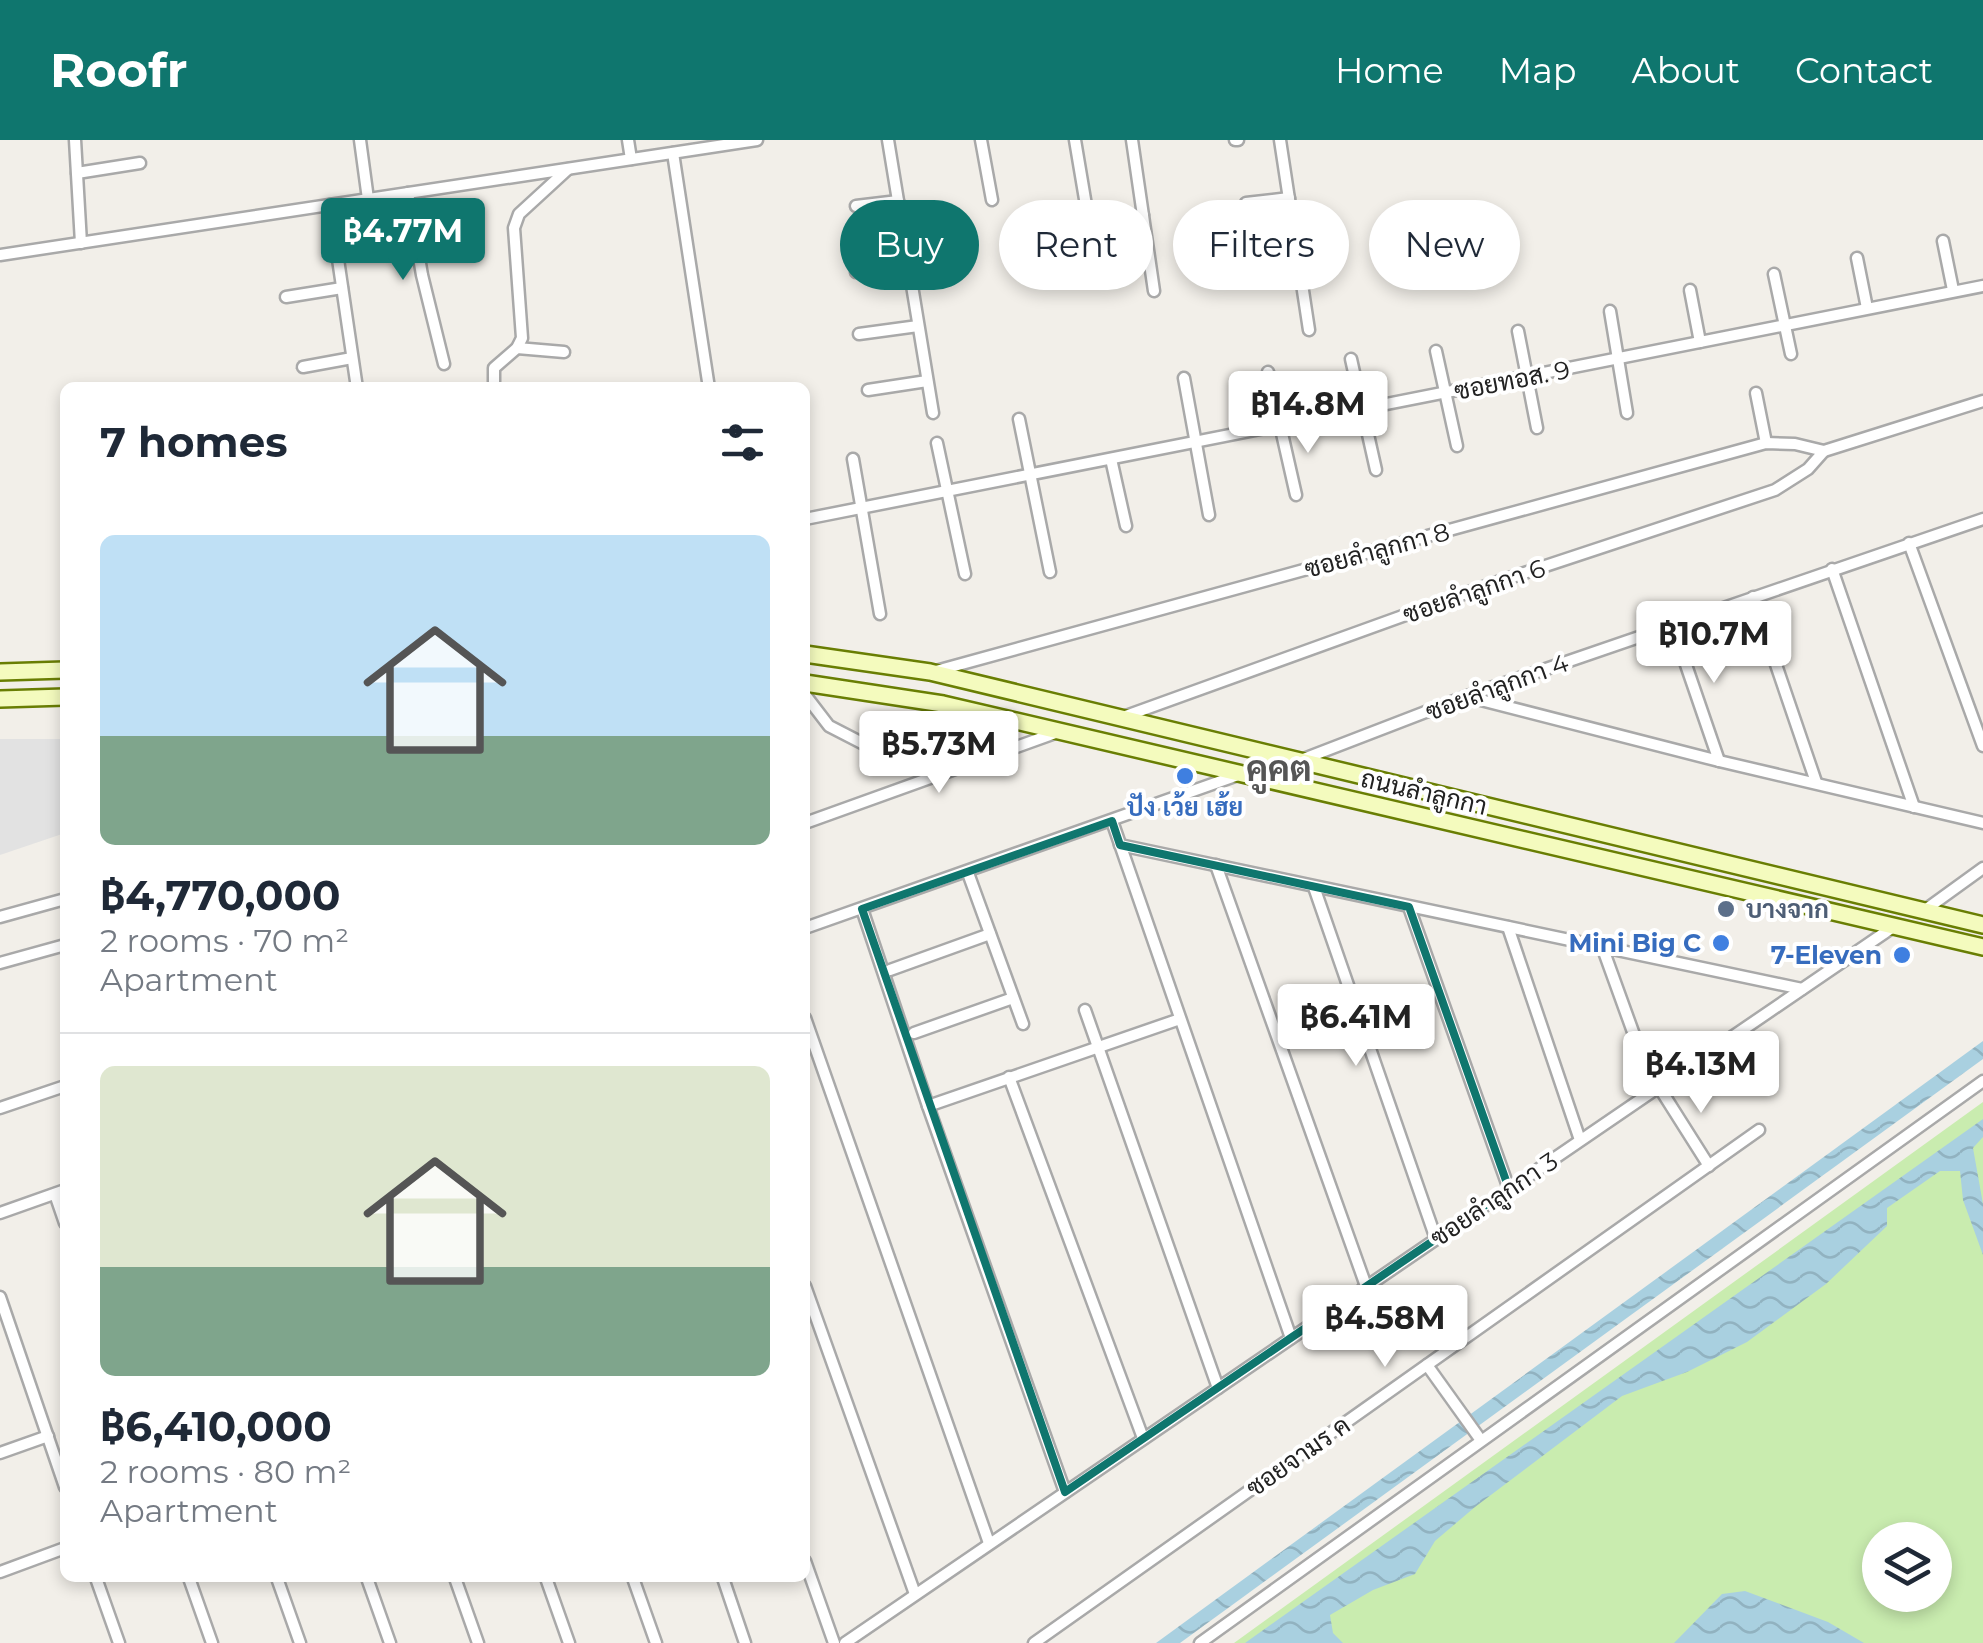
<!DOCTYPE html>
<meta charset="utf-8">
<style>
body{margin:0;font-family:Montserrat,Sarabun,sans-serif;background:#f6f6f7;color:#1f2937;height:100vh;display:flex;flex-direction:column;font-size:38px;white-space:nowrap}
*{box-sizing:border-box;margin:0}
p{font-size:32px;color:#747a83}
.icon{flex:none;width:55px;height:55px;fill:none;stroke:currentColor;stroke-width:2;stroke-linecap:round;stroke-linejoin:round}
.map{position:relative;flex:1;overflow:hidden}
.details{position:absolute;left:60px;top:242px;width:750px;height:1200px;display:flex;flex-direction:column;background:#fff;border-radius:15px;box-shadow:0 5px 15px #0003}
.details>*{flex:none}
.banner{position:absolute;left:840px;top:60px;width:950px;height:90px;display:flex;gap:20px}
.controls{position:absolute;left:1862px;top:1382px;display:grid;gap:20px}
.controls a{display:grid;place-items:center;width:90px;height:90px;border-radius:50%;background:#fff;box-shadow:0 5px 15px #0003;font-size:50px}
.price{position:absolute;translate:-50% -85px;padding:0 22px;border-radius:10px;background:#fff;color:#222;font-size:32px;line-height:65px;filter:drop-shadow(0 2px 5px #0008)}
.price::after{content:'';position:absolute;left:50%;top:60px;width:30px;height:22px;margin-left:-15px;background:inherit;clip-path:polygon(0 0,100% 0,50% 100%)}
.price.on{background:#0f766e;color:#fff}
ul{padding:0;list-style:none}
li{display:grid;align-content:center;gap:20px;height:530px;padding:0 40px}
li+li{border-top:2px solid #e0e1e3}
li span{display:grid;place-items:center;height:310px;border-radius:15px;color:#555}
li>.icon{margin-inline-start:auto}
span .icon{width:180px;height:180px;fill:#fffc;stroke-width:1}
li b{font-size:42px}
h2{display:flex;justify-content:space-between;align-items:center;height:120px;padding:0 40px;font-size:42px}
.chip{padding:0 35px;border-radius:45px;background:#fff;box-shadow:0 5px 15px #0003;font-size:35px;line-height:90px}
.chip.on{background:#0f766e;color:#fff}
header{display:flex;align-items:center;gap:60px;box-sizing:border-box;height:140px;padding:0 50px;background:#0f766e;color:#fff}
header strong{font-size:48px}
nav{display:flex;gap:55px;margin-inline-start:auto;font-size:35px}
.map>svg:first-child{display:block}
.grass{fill:#c9ecaf;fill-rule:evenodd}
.parking{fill:#e2e2e2}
.water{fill:url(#water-waves)}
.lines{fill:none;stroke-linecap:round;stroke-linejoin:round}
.street-casing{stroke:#a9a9a9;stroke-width:15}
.secondary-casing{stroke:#697e03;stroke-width:20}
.street{stroke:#fff;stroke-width:10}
.secondary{stroke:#f4fbbe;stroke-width:15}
.marked{fill:none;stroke:#0f766e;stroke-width:8;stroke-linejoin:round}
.shop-dot{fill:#3f7fe0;stroke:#fff;stroke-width:4}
.service-dot{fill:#5c6f8a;stroke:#fff;stroke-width:4}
.labels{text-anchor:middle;stroke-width:8;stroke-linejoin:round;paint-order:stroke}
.street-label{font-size:25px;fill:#222;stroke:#fff}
.shop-label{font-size:25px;font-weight:bold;fill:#366cbe;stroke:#fff;text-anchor:end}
.service-label{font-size:25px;font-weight:bold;fill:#4e5e75;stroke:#fff;text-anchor:start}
.district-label{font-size:35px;font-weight:bold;fill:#555;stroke:#fff}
</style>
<header>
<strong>Roofr</strong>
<nav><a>Home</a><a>Map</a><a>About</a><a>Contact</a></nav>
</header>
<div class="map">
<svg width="1983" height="1503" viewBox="0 0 1983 1503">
<defs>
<pattern id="water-waves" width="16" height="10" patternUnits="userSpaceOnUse" patternTransform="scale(2.5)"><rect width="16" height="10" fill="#a9d0e0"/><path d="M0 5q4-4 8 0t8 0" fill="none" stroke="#91b2c0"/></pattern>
</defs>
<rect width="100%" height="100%" fill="#f2efe9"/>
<!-- grass -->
<path class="grass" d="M 1983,962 L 1983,1503 L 1234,1503 ZM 1880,1400 L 1935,1400 L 1935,1455 L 1880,1455 Z"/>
<!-- parking -->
<path class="parking" d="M 0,599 L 65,599 L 65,693 L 0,715 Z"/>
<!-- water -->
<g class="water">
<path d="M 1983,901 L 1983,919 L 1180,1503 L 1156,1503 Z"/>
<path d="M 1983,979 L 1983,997 L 1973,1008 L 1983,1064 L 1983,1115 L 1963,1060 L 1960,1031 L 1940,1031 L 1887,1068 L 1887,1086 L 1826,1144 L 1747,1202 L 1687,1232 L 1622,1256 L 1475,1367 L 1435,1401 L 1415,1434 L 1373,1450 L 1330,1475 L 1333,1493 L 1343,1503 L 1245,1503 Z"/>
<path d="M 1745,1451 L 1828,1482 L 1864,1503 L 1674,1503 L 1722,1454 Z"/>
</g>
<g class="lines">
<!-- street casing -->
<g class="street-casing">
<g id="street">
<path d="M 75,0 L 81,103"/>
<path d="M 360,0 L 368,59"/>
<path d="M 628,0 L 631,19"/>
<path d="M 888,0 L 933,273"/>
<path d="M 981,0 L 992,60"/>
<path d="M 1075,0 L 1089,83 L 1143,75"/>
<path d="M 1132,0 L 1154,151"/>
<path d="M 1235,0 L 1238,0"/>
<path d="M 1280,0 L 1309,190"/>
<path d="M 673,13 L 709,248"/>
<path d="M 77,33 L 140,23"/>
<path d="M 408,53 L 422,135 L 444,224"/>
<path d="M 1246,63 L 1289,58"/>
<path d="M 330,65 L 357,248"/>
<path d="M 856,66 L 898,61"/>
<path d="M 1943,101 L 1953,150"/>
<path d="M 0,115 L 757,0"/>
<path d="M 1857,118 L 1867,168"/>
<path d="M 1252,126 L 1298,120"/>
<path d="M 856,132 L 909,125"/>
<path d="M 1774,134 L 1791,214"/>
<path d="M 1690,150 L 1700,202"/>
<path d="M 286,157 L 342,148"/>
<path d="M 1610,171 L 1627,273"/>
<path d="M 1518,191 L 1537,288"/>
<path d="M 859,194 L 918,186"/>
<path d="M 517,208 L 564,212"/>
<path d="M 1436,211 L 1457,306"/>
<path d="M 1351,219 L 1376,330"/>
<path d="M 303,227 L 352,218"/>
<path d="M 1268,232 L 1296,355"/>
<path d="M 1184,238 L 1209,375"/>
<path d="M 494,248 L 494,228 L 517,208 L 522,198 L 514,88 L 519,74 L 568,29"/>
<path d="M 868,250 L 927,241"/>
<path d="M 1756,253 L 1766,303"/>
<path d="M 1019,279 L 1050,432"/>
<path d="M 937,303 L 965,434"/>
<path d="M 853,319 L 880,474"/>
<path d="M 1111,319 L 1126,386"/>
<path d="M 805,379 L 1983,146"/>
<path d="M 1909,403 L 1983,606"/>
<path d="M 1832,429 L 1914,667"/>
<path d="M 1753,457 L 1816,642"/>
<path d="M 1672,484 L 1719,621"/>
<path d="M 936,531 L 1766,303 L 1795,304 L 1824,311 L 1983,261"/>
<path d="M 806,556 L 829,586 L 893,619"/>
<path d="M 1469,557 L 1719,621 L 1983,683"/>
<path d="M 1123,577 L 1494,443 L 1775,350 L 1808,329 L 1824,311"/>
<path d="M 1301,620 L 1467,556 L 1983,379"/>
<path d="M 1112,681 L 1291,1198"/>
<path d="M 805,683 L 1058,592"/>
<path d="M 1120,705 L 1802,849"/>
<path d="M 1216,725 L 1366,1146"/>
<path d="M 968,733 L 1023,884"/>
<path d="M 1314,747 L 1436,1099"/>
<path d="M 1409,767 L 1509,1049"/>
<path d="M 862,769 L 928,966 L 1065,1352"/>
<path d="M 1925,770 L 1983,728"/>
<path d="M 0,777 L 65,759"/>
<path d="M 1508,787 L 1580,1000"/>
<path d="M 805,788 L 1238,635"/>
<path d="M 1603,809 L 1654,950"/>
<path d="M 0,823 L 65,805"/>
<path d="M 890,830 L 990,794"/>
<path d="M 1085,870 L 1218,1248"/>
<path d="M 805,878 L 989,1403"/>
<path d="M 914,893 L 1013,858"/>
<path d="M 1009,937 L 1143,1298"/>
<path d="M 1659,947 L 1709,1026"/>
<path d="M 928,966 L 1180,879"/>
<path d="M 0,968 L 65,946"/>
<path d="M 55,1054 L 65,1083"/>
<path d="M 0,1073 L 65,1050"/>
<path d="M 805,1146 L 915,1454"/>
<path d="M 0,1157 L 65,1347"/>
<path d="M 1427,1225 L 1480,1299"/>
<path d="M 0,1313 L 48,1296"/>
<path d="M 805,1421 L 834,1503"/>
<path d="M 0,1432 L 65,1408"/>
<path d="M 96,1438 L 119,1503"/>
<path d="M 189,1438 L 212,1503"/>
<path d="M 277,1438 L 300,1503"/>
<path d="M 367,1438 L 390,1503"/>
<path d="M 455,1438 L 478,1503"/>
<path d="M 546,1438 L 569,1503"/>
<path d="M 633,1438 L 656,1503"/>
<path d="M 723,1438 L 745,1503"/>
<path d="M 845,1503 L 1896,785"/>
<path d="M 1034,1503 L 1759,990"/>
<path d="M 1200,1503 L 1983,941"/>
</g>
</g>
<!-- secondary casing -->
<g class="secondary-casing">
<g id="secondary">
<path d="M 805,514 L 930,532 L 1983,785"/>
<path d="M 0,532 L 65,530"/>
<path d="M 805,543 L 943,564 L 1983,807"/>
<path d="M 0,559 L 65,557"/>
</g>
</g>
<!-- street -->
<use href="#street" class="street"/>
<!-- secondary -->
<use href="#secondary" class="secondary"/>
</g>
<!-- marked area -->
<path class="marked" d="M 1112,681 L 1120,705 L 1409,767 L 1509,1049 L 1065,1352 L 862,769 Z"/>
<!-- markers -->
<g class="shop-dot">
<circle cx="1185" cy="636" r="10"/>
<circle cx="1721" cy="803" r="10"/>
<circle cx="1902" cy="815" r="10"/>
</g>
<circle class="service-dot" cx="1726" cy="769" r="10"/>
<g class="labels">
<!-- street labels -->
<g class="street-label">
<text transform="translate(1512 240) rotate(-11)" y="9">ซอยทอส. 9</text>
<text transform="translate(1377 410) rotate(-15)" y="9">ซอยลำลูกกา 8</text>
<text transform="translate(1474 451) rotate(-19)" y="9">ซอยลำลูกกา 6</text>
<text transform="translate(1497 547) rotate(-20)" y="9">ซอยลำลูกกา 4</text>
<text transform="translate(1424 652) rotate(13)" y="9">ถนนลำลูกกา</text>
<text transform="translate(1494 1059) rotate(-34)" y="9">ซอยลำลูกกา 3</text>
<text transform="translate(1298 1316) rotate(-35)" y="9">ซอยจามร ค</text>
</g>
<!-- shop labels -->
<g class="shop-label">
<text x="1185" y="676" text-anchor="middle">ปัง เว้ย เฮ้ย</text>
<text x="1701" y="812">Mini Big C</text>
<text x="1882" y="824">7-Eleven</text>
</g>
<!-- service labels -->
<g class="service-label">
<text x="1746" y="778">บางจาก</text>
</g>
<!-- district labels -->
<g class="district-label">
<text x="1279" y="641">คูคต</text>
</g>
</g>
</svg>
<div class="controls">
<a><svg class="icon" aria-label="layers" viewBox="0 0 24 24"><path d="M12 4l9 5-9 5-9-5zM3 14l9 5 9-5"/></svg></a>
</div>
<b class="price on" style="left:403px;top:143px">฿4.77M</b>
<b class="price" style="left:1308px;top:316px">฿14.8M</b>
<b class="price" style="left:1714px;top:546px">฿10.7M</b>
<b class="price" style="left:939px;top:656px">฿5.73M</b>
<b class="price" style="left:1356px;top:929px">฿6.41M</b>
<b class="price" style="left:1701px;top:976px">฿4.13M</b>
<b class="price" style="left:1385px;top:1230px">฿4.58M</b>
<div class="banner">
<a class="chip on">Buy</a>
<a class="chip">Rent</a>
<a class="chip">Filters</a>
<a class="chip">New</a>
</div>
<section class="details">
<h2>7 homes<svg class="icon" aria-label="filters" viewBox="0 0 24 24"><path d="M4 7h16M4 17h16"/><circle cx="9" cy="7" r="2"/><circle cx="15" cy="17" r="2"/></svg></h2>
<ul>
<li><span style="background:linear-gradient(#bfe0f5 65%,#7fa58c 0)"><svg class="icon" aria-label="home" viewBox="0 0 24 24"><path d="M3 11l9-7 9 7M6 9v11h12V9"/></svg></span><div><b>฿4,770,000</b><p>2 rooms · 70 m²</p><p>Apartment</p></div></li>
<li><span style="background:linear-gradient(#dfe7d0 65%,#7fa58c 0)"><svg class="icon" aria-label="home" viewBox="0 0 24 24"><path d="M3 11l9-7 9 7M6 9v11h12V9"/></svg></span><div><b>฿6,410,000</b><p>2 rooms · 80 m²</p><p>Apartment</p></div></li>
</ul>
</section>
</div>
